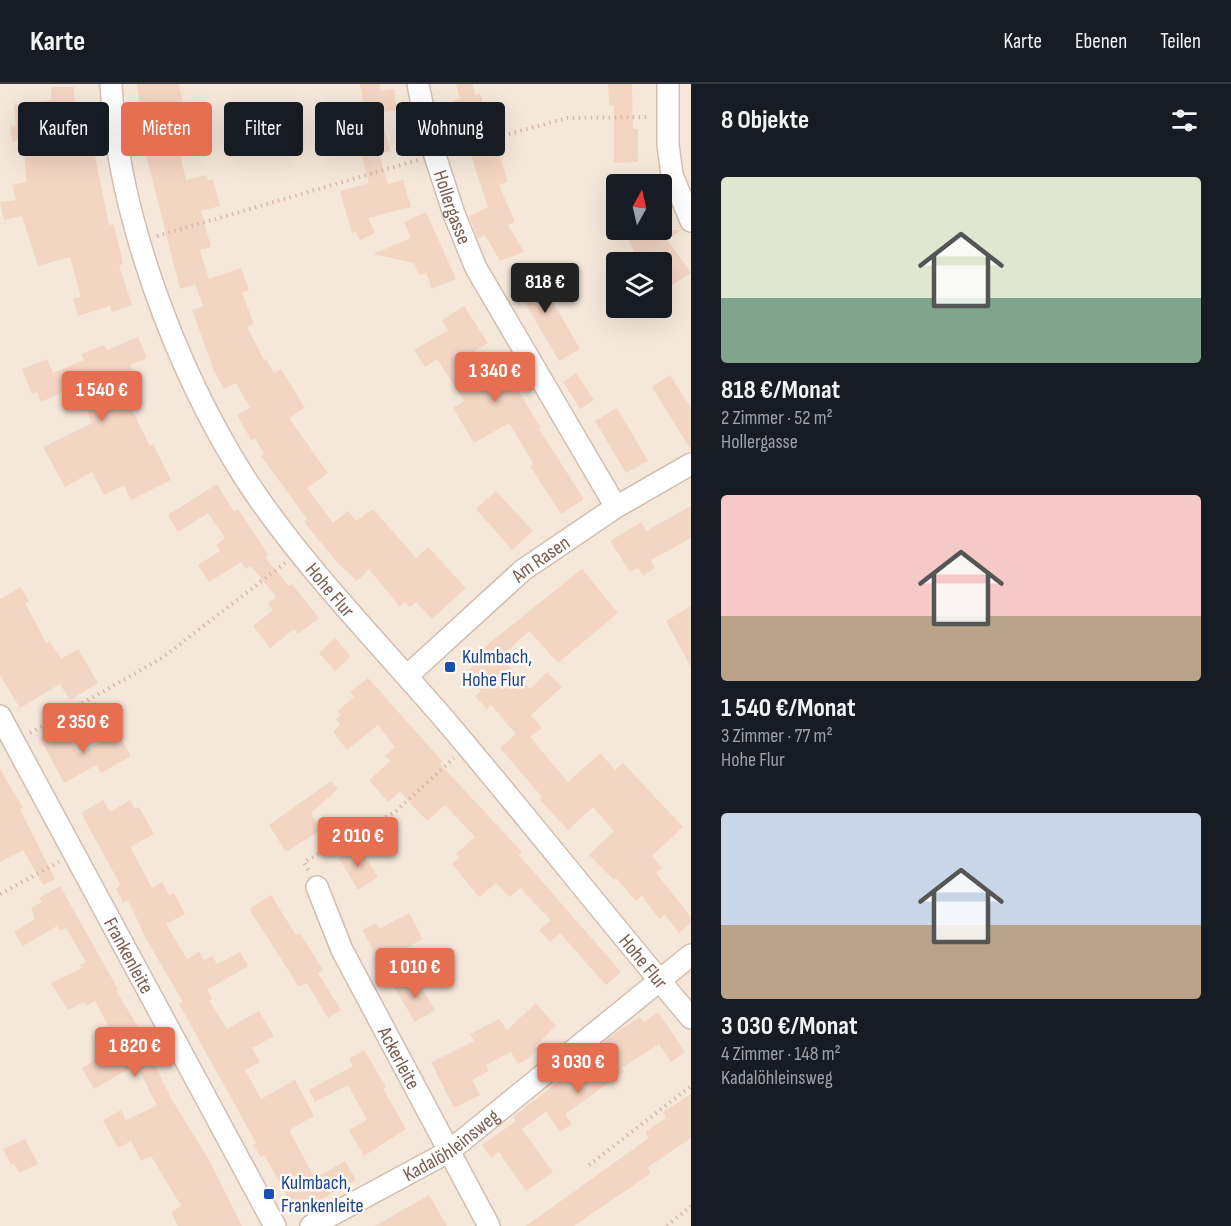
<!DOCTYPE html>
<html lang="de">
<meta charset="utf-8">
<style>
body{margin:0;font-family:"Sofia Sans Condensed",sans-serif;background:#242831;color:#f1f3f6;height:100vh;display:flex;flex-direction:column;font-size:22px;white-space:nowrap}
*{box-sizing:border-box;margin:0}
p{font-size:20px;color:#9ea1a6}
.icon{flex:none;width:33px;height:33px;fill:none;stroke:currentColor;stroke-width:2;stroke-linecap:round;stroke-linejoin:round}
.map{position:relative;flex:1;overflow:hidden}
.panel{display:flex;flex-direction:column;background:#171b24;width:540px}
.panel>*{flex:none}
.hud{position:absolute;left:18px;top:18px;width:570px;height:54px;display:flex;gap:12px}
.needle{width:39px;rotate:8deg}
.tools{position:absolute;left:606px;top:90px;display:grid;gap:12px}
.tools a{display:grid;place-items:center;width:66px;height:66px;border-radius:6px;background:#171b24;box-shadow:0 6px 24px #0002;font-size:30px}
.price{position:absolute;translate:-50% -51px;padding:0 14px;border-radius:6px;background:#e76f51;color:#fff;font-size:20px;line-height:39px;filter:drop-shadow(0 2px 3px #0008)}
.price::after{content:'';position:absolute;left:50%;top:36px;width:18px;height:14px;margin-left:-9px;background:inherit;clip-path:polygon(0 0,100% 0,50% 100%)}
.price.selected{background:#222;color:#fff}
ul{padding:0;list-style:none}
li{display:grid;align-content:center;gap:12px;height:318px;padding:0 30px}
li span{display:grid;place-items:center;height:186px;border-radius:6px;color:#555}
li>.icon{margin-inline-start:auto}
span .icon{width:108px;height:108px;fill:#fffc;stroke-width:1}
li b{font-size:26px}
h2{display:flex;justify-content:space-between;align-items:center;height:72px;padding:0 30px;font-size:26px}
.tag{padding:0 21px;border-radius:6px;background:#171b24;box-shadow:0 6px 24px #0002;font-size:21px;line-height:54px}
.tag.selected{background:#e76f51;color:#fff}
header{display:flex;align-items:center;gap:36px;box-sizing:border-box;height:84px;padding:0 30px;background:#171b24;border-bottom:2px solid #363941}
header strong{font-size:28px}
nav{display:flex;gap:33px;margin-inline-start:auto;font-size:21px}
main{display:flex;flex:1;min-height:0}
.map>svg:first-child{display:block}
.residential{fill:#f5e8da;fill-rule:evenodd}
.building{fill:#f3d5c3}
.lines{fill:none;stroke-linecap:round;stroke-linejoin:round}
.minor-casing{stroke:#d1beb0;stroke-width:24}
.path{stroke:#d9b8a5;stroke-width:4;stroke-dasharray:1.5 4.5;stroke-linecap:butt}
.minor{stroke:#fff;stroke-width:21}
.transit-dot{fill:#1a4fb4;stroke:#fffaf3;stroke-width:2}
.labels{text-anchor:middle;stroke-width:5;stroke-linejoin:round;paint-order:stroke}
.street-label{font-size:20px;fill:#7a5c4d;stroke:#fffaf3}
.transit-label{font-size:20px;fill:#164399;stroke:#fffaf3;text-anchor:start}
</style>
<header>
<strong>Karte</strong>
<nav><a>Karte</a><a>Ebenen</a><a>Teilen</a></nav>
</header>
<main>
<div class="map">
<svg width="691" height="1142" viewBox="0 0 691 1142">
<rect width="100%" height="100%" fill="#fdf6ec"/>
<!-- residential -->
<path class="residential" d="M 0,0 L 691,0 L 691,1142 L 0,1142 ZM 616,100 L 662,100 L 662,146 L 616,146 ZM 616,178 L 662,178 L 662,224 L 616,224 Z"/>
<!-- building -->
<g class="building">
<path d="M 137,0 L 179,0 L 192,63 L 179,67 L 186,96 L 206,91 L 208,96 L 213,95 L 220,122 L 201,127 L 211,163 L 200,166 L 209,195 L 241,184 L 249,206 L 242,209 L 254,240 L 247,243 L 264,276 L 266,275 L 274,289 L 281,285 L 305,324 L 289,334 L 328,389 L 307,404 L 333,439 L 348,427 L 356,437 L 373,425 L 416,474 L 428,463 L 466,504 L 432,535 L 416,518 L 410,523 L 405,518 L 400,523 L 369,485 L 357,497 L 337,478 L 304,438 L 307,435 L 261,372 L 264,370 L 255,354 L 251,356 L 237,331 L 250,324 L 236,299 L 224,305 L 214,287 L 192,226 L 203,222 L 195,200 L 180,205 L 146,70 Z"/>
<path d="M 360,0 L 379,0 L 381,7 L 394,5 L 397,26 L 380,29 L 390,67 L 379,70 L 388,100 L 403,96 L 411,123 L 368,134 L 375,149 L 360,156 L 356,147 L 352,149 L 340,107 L 369,99 L 356,52 L 341,56 L 336,39 L 365,31 Z"/>
<path d="M 456,0 L 473,0 L 475,11 L 480,9 L 508,98 L 499,101 L 515,138 L 508,141 L 524,168 L 500,177 L 485,151 L 478,155 L 469,132 L 488,123 L 453,16 L 460,15 Z"/>
<path d="M 608,0 L 632,0 L 633,45 L 638,45 L 638,78 L 614,79 L 614,22 L 609,22 Z"/>
<path d="M 51,3 L 74,3 L 75,20 L 87,19 L 88,38 L 109,141 L 114,140 L 123,180 L 119,181 L 132,221 L 112,228 L 110,222 L 78,232 L 73,215 L 81,213 L 70,173 L 38,182 L 22,132 L 4,136 L 0,118 L 16,116 L 12,101 L 26,98 L 24,56 L 12,57 L 10,42 L 16,41 L 14,21 L 51,16 Z"/>
<path d="M 426,128 L 456,195 L 432,205 L 426,189 L 419,191 L 414,179 L 373,170 L 411,154 L 404,138 Z"/>
<path d="M 624,146 L 682,146 L 667,155 L 691,189 L 671,202 L 662,189 L 662,178 L 639,178 Z"/>
<path d="M 532,182 L 580,265 L 559,277 L 511,195 Z"/>
<path d="M 464,222 L 488,259 L 475,267 L 490,291 L 504,283 L 541,344 L 539,345 L 584,415 L 561,430 L 530,382 L 533,379 L 509,339 L 474,359 L 453,324 L 464,317 L 437,275 L 425,283 L 414,266 L 448,246 L 442,236 Z"/>
<path d="M 138,253 L 147,274 L 130,281 L 138,302 L 123,308 L 150,362 L 153,360 L 171,396 L 131,416 L 124,401 L 104,411 L 92,388 L 65,403 L 43,363 L 92,339 L 80,308 L 72,311 L 70,305 L 41,318 L 37,308 L 32,310 L 22,285 L 47,275 L 53,289 L 84,276 L 81,270 L 104,261 L 107,266 Z"/>
<path d="M 576,289 L 594,316 L 580,325 L 563,298 Z"/>
<path d="M 670,291 L 691,324 L 691,366 L 652,303 Z"/>
<path d="M 617,324 L 648,377 L 626,389 L 595,337 Z"/>
<path d="M 217,400 L 234,428 L 238,425 L 268,470 L 265,473 L 289,502 L 292,500 L 319,534 L 298,550 L 294,545 L 270,564 L 253,542 L 273,526 L 268,519 L 276,513 L 251,482 L 246,485 L 241,478 L 209,498 L 198,481 L 220,467 L 216,461 L 225,454 L 208,429 L 178,448 L 168,431 Z"/>
<path d="M 496,407 L 533,447 L 512,466 L 476,425 Z"/>
<path d="M 691,422 L 691,454 L 651,476 L 655,484 L 643,492 L 638,484 L 630,488 L 610,457 L 641,438 L 646,447 Z"/>
<path d="M 582,485 L 618,529 L 558,579 L 529,547 L 501,573 L 530,605 L 547,588 L 562,603 L 531,631 L 542,644 L 530,653 L 568,698 L 600,669 L 615,686 L 623,679 L 683,743 L 652,772 L 662,784 L 656,789 L 691,833 L 691,839 L 679,849 L 665,831 L 659,835 L 642,812 L 636,817 L 616,794 L 614,796 L 589,771 L 614,747 L 593,723 L 568,746 L 539,715 L 542,713 L 500,664 L 516,650 L 491,621 L 487,625 L 475,612 L 481,607 L 465,590 L 473,583 L 467,577 Z"/>
<path d="M 21,503 L 29,518 L 25,519 L 46,559 L 50,557 L 61,575 L 78,565 L 98,599 L 70,616 L 60,600 L 20,624 L 0,591 L 0,515 Z"/>
<path d="M 691,522 L 691,583 L 666,537 Z"/>
<path d="M 335,554 L 351,572 L 335,587 L 319,569 Z"/>
<path d="M 368,594 L 443,678 L 440,680 L 522,768 L 519,771 L 621,888 L 606,901 L 560,849 L 550,858 L 539,846 L 551,836 L 520,804 L 510,813 L 496,799 L 479,813 L 452,780 L 459,774 L 456,770 L 475,753 L 445,721 L 427,737 L 400,708 L 388,718 L 369,696 L 391,677 L 385,672 L 395,663 L 378,641 L 347,666 L 333,648 L 340,641 L 336,635 L 341,631 L 337,627 L 354,613 L 350,608 Z"/>
<path d="M 62,642 L 78,670 L 118,649 L 131,672 L 101,689 L 96,681 L 64,699 L 40,654 Z"/>
<path d="M 0,685 L 23,724 L 20,725 L 55,795 L 43,801 L 23,766 L 0,778 Z"/>
<path d="M 331,697 L 338,705 L 311,729 L 321,746 L 286,768 L 269,741 Z"/>
<path d="M 103,716 L 110,728 L 130,716 L 135,725 L 139,723 L 154,750 L 130,763 L 152,804 L 162,798 L 169,811 L 174,809 L 185,830 L 166,840 L 187,875 L 199,868 L 204,876 L 212,872 L 217,880 L 240,868 L 248,882 L 207,906 L 212,915 L 209,916 L 227,945 L 259,927 L 274,952 L 252,964 L 260,978 L 245,986 L 261,1015 L 295,996 L 314,1032 L 291,1045 L 290,1048 L 315,1094 L 345,1077 L 356,1096 L 297,1129 L 264,1071 L 261,1073 L 253,1061 L 256,1059 L 179,920 L 183,918 L 145,853 L 128,816 L 123,819 L 116,804 L 121,802 L 81,729 Z"/>
<path d="M 359,762 L 378,793 L 358,806 L 339,774 Z"/>
<path d="M 60,802 L 118,905 L 116,906 L 158,977 L 154,979 L 171,1014 L 209,1076 L 242,1142 L 178,1142 L 171,1128 L 181,1122 L 151,1072 L 141,1077 L 131,1057 L 118,1064 L 103,1036 L 121,1026 L 126,1036 L 157,1022 L 140,988 L 136,990 L 132,983 L 94,1005 L 82,984 L 119,962 L 95,917 L 86,922 L 84,918 L 68,926 L 51,899 L 82,884 L 80,881 L 86,878 L 66,844 L 60,847 L 57,842 L 23,862 L 14,848 L 35,835 L 31,824 L 42,818 L 39,814 Z"/>
<path d="M 271,811 L 296,851 L 300,849 L 323,886 L 318,889 L 341,926 L 328,934 L 307,899 L 299,903 L 249,825 Z"/>
<path d="M 409,829 L 423,855 L 380,878 L 362,846 L 376,839 L 379,845 Z"/>
<path d="M 414,891 L 435,926 L 415,938 L 394,903 Z"/>
<path d="M 536,919 L 556,942 L 535,962 L 538,965 L 529,974 L 518,980 L 511,968 L 486,981 L 489,987 L 472,996 L 480,1011 L 454,1024 L 431,978 L 474,957 L 470,950 L 499,935 L 507,946 Z"/>
<path d="M 658,928 L 685,968 L 671,978 L 659,960 L 640,972 L 622,984 L 624,988 L 565,1030 L 572,1040 L 560,1048 L 546,1028 L 522,1045 L 553,1088 L 526,1107 L 499,1068 L 491,1074 L 482,1061 L 516,1037 L 513,1033 L 606,961 L 604,958 L 611,952 L 640,933 L 644,938 Z"/>
<path d="M 364,966 L 386,1003 L 383,1005 L 406,1045 L 364,1072 L 349,1046 L 367,1036 L 348,1001 L 315,1018 L 309,1006 L 353,982 L 349,975 Z"/>
<path d="M 691,1010 L 691,1054 L 647,1084 L 651,1089 L 574,1142 L 526,1142 L 649,1054 L 645,1048 L 666,1034 L 663,1028 Z"/>
<path d="M 25,1055 L 38,1080 L 19,1089 L 14,1080 L 11,1081 L 3,1065 Z"/>
<path d="M 429,1111 L 447,1142 L 375,1142 Z"/>
</g>
<g class="lines">
<!-- minor casing -->
<g class="minor-casing">
<g id="minor">
<path id="s1" d="M 111,0 C 117,128 175,283 243,391 C 299,479 383,563 451,643 C 532,739 610,838 691,934"/>
<path id="s2" d="M 418,0 L 428,50 L 454,130 L 476,184 L 616,423"/>
<path d="M 668,0 L 668,61 L 672,91 L 691,137"/>
<path id="s3" d="M 407,592 L 523,486 L 616,423 L 691,380"/>
<path id="s4" d="M 0,632 L 275,1142"/>
<path id="s5" d="M 317,803 L 342,866 L 489,1142"/>
<path id="s6" d="M 311,1142 L 448,1068 L 691,871"/>
</g>
</g>
<!-- path -->
<g class="path">
<path d="M 451,66 L 567,34 L 649,33"/>
<path d="M 157,152 L 418,76"/>
<path d="M 30,649 L 162,574 L 285,479"/>
<path d="M 308,786 L 304,778 L 395,728 L 454,674"/>
<path d="M 0,810 L 59,778"/>
<path d="M 589,1081 L 691,1002"/>
<path d="M 667,1142 L 691,1122"/>
</g>
<!-- minor -->
<use href="#minor" class="minor"/>
</g>
<!-- markers -->
<g class="transit-dot">
<rect x="444" y="577" width="12" height="12" rx="3"/>
<rect x="263" y="1104" width="12" height="12" rx="3"/>
</g>
<g class="labels">
<!-- street labels -->
<g class="street-label">
<text dy="7" stroke="none"><textPath href="#s2" startOffset="128">Hollergasse</textPath></text>
<text dy="7" stroke="none"><textPath href="#s3" startOffset="178">Am Rasen</textPath></text>
<text dy="7" stroke="none"><textPath href="#s1" startOffset="561">Hohe Flur</textPath></text>
<text dy="7" stroke="none"><textPath href="#s4" startOffset="272">Frankenleite</textPath></text>
<text dy="7" stroke="none"><textPath href="#s1" startOffset="1047">Hohe Flur</textPath></text>
<text dy="7" stroke="none"><textPath href="#s5" startOffset="190">Ackerleite</textPath></text>
<text dy="7" stroke="none"><textPath href="#s6" startOffset="162">Kadalöhleinsweg</textPath></text>
</g>
<!-- transit labels -->
<g class="transit-label">
<text x="462" y="579">Kulmbach,<tspan x="462" dy="23">Hohe Flur</tspan></text>
<text x="281" y="1105">Kulmbach,<tspan x="281" dy="23">Frankenleite</tspan></text>
</g>
</g>
</svg>
<div class="tools">
<a><svg class="needle" viewBox="-14 -14 28 28"><path d="M0-13l5 13h-10z" fill="#e53935"/><path d="M0 13l5-13h-10z" fill="#9ea1a6"/></svg></a>
<a><svg class="icon" aria-label="layers" viewBox="0 0 24 24"><path d="M12 4l9 5-9 5-9-5zM3 14l9 5 9-5"/></svg></a>
</div>
<b class="price selected" style="left:545px;top:230px">818 €</b>
<b class="price" style="left:495px;top:319px">1 340 €</b>
<b class="price" style="left:102px;top:338px">1 540 €</b>
<b class="price" style="left:83px;top:670px">2 350 €</b>
<b class="price" style="left:358px;top:784px">2 010 €</b>
<b class="price" style="left:415px;top:915px">1 010 €</b>
<b class="price" style="left:135px;top:994px">1 820 €</b>
<b class="price" style="left:578px;top:1010px">3 030 €</b>
<div class="hud">
<a class="tag">Kaufen</a>
<a class="tag selected">Mieten</a>
<a class="tag">Filter</a>
<a class="tag">Neu</a>
<a class="tag">Wohnung</a>
</div>
</div>
<section class="panel">
<h2>8 Objekte<svg class="icon" aria-label="filters" viewBox="0 0 24 24"><path d="M4 7h16M4 17h16"/><circle cx="9" cy="7" r="2"/><circle cx="15" cy="17" r="2"/></svg></h2>
<ul>
<li><span style="background:linear-gradient(#dfe7d0 65%,#7fa58c 0)"><svg class="icon" aria-label="home" viewBox="0 0 24 24"><path d="M3 11l9-7 9 7M6 9v11h12V9"/></svg></span><div><b>818 €/Monat</b><p>2 Zimmer · 52 m²</p><p>Hollergasse</p></div></li>
<li><span style="background:linear-gradient(#f6c9c9 65%,#b9a48a 0)"><svg class="icon" aria-label="home" viewBox="0 0 24 24"><path d="M3 11l9-7 9 7M6 9v11h12V9"/></svg></span><div><b>1 540 €/Monat</b><p>3 Zimmer · 77 m²</p><p>Hohe Flur</p></div></li>
<li><span style="background:linear-gradient(#c9d6e8 60%,#b9a48a 0)"><svg class="icon" aria-label="home" viewBox="0 0 24 24"><path d="M3 11l9-7 9 7M6 9v11h12V9"/></svg></span><div><b>3 030 €/Monat</b><p>4 Zimmer · 148 m²</p><p>Kadalöhleinsweg</p></div></li>
</ul>
</section>
</main>
